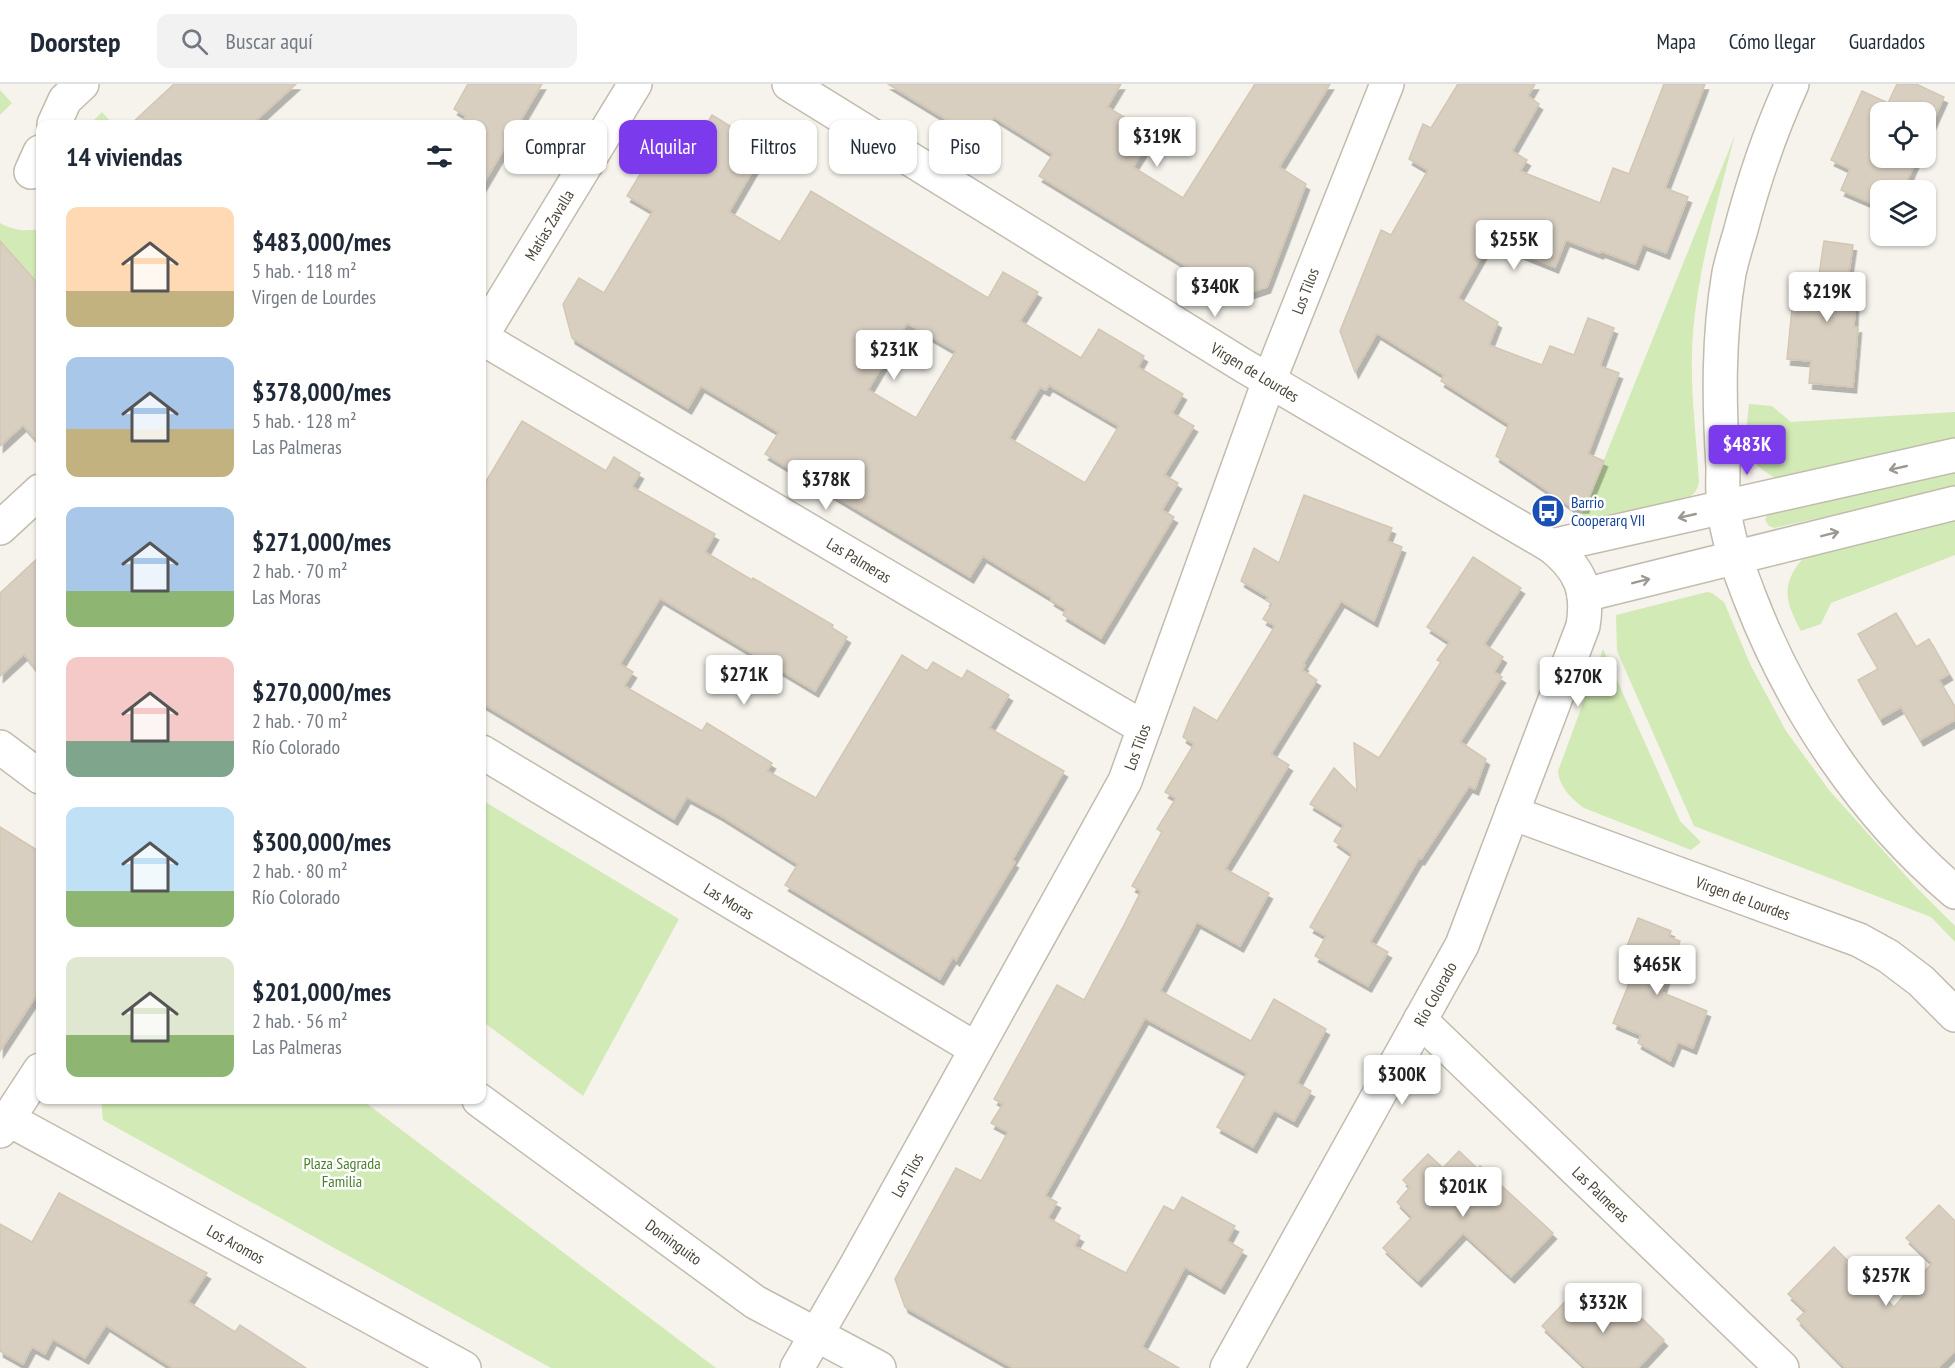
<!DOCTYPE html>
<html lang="es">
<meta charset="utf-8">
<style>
body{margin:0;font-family:"PT Sans Narrow",sans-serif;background:#f2f2f3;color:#1f2937;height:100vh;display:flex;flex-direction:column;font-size:22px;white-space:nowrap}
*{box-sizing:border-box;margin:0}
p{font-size:20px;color:#747a83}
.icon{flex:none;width:33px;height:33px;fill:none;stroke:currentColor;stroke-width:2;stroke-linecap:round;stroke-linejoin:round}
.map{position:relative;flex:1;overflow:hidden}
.panel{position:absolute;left:36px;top:36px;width:450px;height:984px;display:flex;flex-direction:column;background:#fff;border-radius:12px;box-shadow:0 2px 4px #0004}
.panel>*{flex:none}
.banner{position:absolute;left:504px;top:36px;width:570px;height:54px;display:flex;gap:12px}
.tools{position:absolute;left:1870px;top:18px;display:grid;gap:12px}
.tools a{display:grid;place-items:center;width:66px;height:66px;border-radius:12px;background:#fff;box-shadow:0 2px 4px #0004;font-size:30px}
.price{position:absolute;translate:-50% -51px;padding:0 14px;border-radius:6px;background:#fff;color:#222;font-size:20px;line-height:39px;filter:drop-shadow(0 2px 3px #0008)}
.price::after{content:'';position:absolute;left:50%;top:36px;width:18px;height:14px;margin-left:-9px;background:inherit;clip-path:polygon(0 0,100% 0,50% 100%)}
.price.selected{background:#7c3aed;color:#fff}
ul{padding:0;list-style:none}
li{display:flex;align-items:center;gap:18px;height:150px;padding:0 30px}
li span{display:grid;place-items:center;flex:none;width:168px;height:120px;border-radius:12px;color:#555}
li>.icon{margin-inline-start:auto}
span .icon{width:72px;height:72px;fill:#fffc;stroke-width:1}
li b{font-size:26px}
h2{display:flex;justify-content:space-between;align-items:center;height:72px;padding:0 30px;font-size:26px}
.tag{padding:0 21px;border-radius:12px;background:#fff;box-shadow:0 2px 4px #0004;font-size:21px;line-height:54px}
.tag.selected{background:#7c3aed;color:#fff}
header{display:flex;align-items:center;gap:36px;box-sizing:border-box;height:84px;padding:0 30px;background:#fff;border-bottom:2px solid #e0e1e3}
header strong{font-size:28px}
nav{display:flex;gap:33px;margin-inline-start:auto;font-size:21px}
.search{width:420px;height:54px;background:#f2f2f3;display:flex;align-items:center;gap:15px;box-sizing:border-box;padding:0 21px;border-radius:12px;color:#747a83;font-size:22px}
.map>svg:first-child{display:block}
.green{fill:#d2eab5}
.building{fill:#d8cfc1;stroke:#d3c7b4;stroke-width:1.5;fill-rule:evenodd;filter:url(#shadow)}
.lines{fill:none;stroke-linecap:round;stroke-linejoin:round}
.street-casing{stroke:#c2bbae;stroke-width:36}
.street{stroke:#fff;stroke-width:33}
.oneway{stroke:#9c9892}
.labels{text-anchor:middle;stroke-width:5;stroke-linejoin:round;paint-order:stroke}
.street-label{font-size:16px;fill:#4b4439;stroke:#fff}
.transit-label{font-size:16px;fill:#164399;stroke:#fff;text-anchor:start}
.park-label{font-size:16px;fill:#4a7f2a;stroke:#fff}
</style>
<header>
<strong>Doorstep</strong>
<div class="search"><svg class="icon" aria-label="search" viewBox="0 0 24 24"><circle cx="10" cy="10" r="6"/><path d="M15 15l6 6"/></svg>Buscar aquí</div>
<nav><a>Mapa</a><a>Cómo llegar</a><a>Guardados</a></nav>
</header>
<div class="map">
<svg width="1955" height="1284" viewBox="0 0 1955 1284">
<defs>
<filter id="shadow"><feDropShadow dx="3.5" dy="6" stdDeviation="0" flood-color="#0004"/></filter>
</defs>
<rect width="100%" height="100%" fill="#f6f3ec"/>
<!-- green -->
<g class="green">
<path d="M 0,6 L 12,19 L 0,31 Z"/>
<path d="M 102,28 L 113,40 L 91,40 L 91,39 Z"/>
<path d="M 1735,51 C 1718,116 1699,180 1693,248 C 1689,297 1696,349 1699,398 C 1697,408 1693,411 1685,416 L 1586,441 L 1582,430 Z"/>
<path d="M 0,139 C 12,146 26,148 40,145 L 40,201 L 0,157 Z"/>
<path d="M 1749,320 L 1772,322 L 1791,338 L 1955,328 L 1955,356 L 1778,395 C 1741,377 1745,357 1749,320 Z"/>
<path d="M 1955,383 L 1955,404 L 1774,444 L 1769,442 L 1765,436 L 1768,429 Z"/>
<path d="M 1955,432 L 1955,471 L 1831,519 L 1821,540 L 1801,547 C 1784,515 1780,499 1807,470 Z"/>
<path d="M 1707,508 L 1712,509 L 1724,518 L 1751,582 L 1786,647 L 1829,706 L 1914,801 L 1955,842 L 1955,858 L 1931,833 L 1694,742 L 1617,567 L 1616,531 Z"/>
<path d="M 1603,565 L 1680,737 L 1701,758 L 1691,766 L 1584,724 C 1572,715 1559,703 1558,687 Z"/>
<path d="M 482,716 L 679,835 L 583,1012 L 482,937 Z"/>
<path d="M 101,1016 L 362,1016 L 716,1284 L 551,1284 L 103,1036 Z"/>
</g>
<!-- building -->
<g class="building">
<path d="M 174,0 L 296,0 L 252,40 L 131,40 Z"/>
<path d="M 468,0 L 542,0 L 482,102 L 482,40 L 468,40 L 463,38 L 466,32 L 454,25 Z"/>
<path d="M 888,0 L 1121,0 L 1107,23 L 1138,41 L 1133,50 L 1148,59 L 1133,83 L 1183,114 L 1255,0 L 1330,0 L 1279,83 L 1306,100 L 1267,203 L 1237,213 L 1039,92 L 1053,70 L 994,33 L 980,56 Z"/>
<path d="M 1458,0 L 1535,0 L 1528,12 L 1539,20 L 1512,67 L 1527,76 L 1520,87 L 1600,119 L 1613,84 L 1629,90 L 1664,0 L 1705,0 L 1665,104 L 1688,113 L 1666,169 L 1643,160 L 1635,180 L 1601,167 L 1600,169 L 1566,156 L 1555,183 L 1490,157 L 1458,214 L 1498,238 L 1489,261 L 1542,281 L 1550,262 L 1574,271 L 1588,234 L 1614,244 L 1600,282 L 1619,289 L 1588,370 L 1604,377 L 1585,423 L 1572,423 L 1496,372 L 1509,340 L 1441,297 L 1444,291 L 1377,249 L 1355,288 L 1340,247 L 1381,146 L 1391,151 L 1428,86 L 1409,75 L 1423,40 L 1431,44 Z"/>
<path d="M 1897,0 L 1916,0 L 1944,13 L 1926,53 L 1926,28 L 1881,28 L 1881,74 L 1917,74 L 1903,106 L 1881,106 L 1881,123 L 1841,106 L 1850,85 L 1831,76 L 1862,7 L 1888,19 Z"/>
<path d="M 712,31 L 751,55 L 748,61 L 763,69 L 729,128 L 780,158 L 811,107 L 988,214 L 1003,188 L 1038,208 L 1020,237 L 1081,274 L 1099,245 L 1144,272 L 1138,283 L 1183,310 L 1172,329 L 1194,342 L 1164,391 L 1178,399 L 1162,426 L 1174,433 L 1101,554 L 1063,531 L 1066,525 L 1051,516 L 1052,514 L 983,472 L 970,493 L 765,370 L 779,348 L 701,302 L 688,324 L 572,254 L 563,220 L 579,194 L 604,209 L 653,127 L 627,112 L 664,50 L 691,66 ZM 907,239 L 956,267 L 916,334 L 868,306 ZM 1049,301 L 1119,342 L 1085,399 L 1009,354 L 1040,303 L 1046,306 Z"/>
<path d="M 0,157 L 40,202 L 40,360 L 23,341 L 0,362 Z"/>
<path d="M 1824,157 L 1853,161 L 1844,221 L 1855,222 L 1854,243 L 1858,243 L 1853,303 L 1809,299 L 1811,277 L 1787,275 L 1793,215 L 1815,218 Z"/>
<path d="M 522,337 L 606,387 L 614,373 L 640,389 L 632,403 L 715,450 L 705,468 L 752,496 L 753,494 L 833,541 L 832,544 L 847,553 L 815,607 L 660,514 L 620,580 L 633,588 L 624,602 L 702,647 L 707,639 L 772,679 L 767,687 L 816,714 L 902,571 L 927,587 L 933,578 L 962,595 L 967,586 L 1009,611 L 989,644 L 1064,687 L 1012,776 L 1015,778 L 956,876 L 953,873 L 940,895 L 785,801 L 798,780 L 720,731 L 687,713 L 674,735 L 482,619 L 482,404 Z"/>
<path d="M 1304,411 L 1392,444 L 1387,457 L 1402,463 L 1374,537 L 1341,517 L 1303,580 L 1305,581 L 1302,586 L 1317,596 L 1271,670 L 1289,681 L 1225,785 L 1269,809 L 1240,862 L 1197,838 L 1160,907 L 1251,957 L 1274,915 L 1326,945 L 1297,999 L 1311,1007 L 1294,1037 L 1274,1026 L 1253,1063 L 1217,1043 L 1247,989 L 1145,934 L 1045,1112 L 1057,1118 L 1048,1134 L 1080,1152 L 1074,1162 L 1126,1189 L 1164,1122 L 1174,1127 L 1182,1113 L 1235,1142 L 1227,1157 L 1243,1166 L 1221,1204 L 1185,1183 L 1142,1263 L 1179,1284 L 1013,1284 L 905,1223 L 895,1195 L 956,1084 L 981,1097 L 1008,1048 L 991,1039 L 1003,1020 L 994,1015 L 1057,901 L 1084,916 L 1124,841 L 1141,807 L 1132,802 L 1162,748 L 1157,745 L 1176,714 L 1165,708 L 1194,660 L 1183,653 L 1194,623 L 1217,637 L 1275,542 L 1263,535 L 1272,520 L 1266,516 L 1268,513 L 1241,497 L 1254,464 L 1279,479 Z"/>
<path d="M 40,472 L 40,590 L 24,570 L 0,592 L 0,509 Z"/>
<path d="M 1473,473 L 1521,504 L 1484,560 L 1503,573 L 1494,588 L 1502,593 L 1460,658 L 1486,675 L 1475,705 L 1469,702 L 1421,775 L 1419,774 L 1370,858 L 1388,868 L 1368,902 L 1315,872 L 1326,852 L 1310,843 L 1352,770 L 1334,757 L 1344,741 L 1310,720 L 1334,684 L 1357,707 L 1354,659 L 1379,674 L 1441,578 L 1437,576 L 1450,558 L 1427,543 Z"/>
<path d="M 1896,529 L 1916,563 L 1929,555 L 1949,590 L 1939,596 L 1955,623 L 1955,636 L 1920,656 L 1901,623 L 1880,635 L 1858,596 L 1878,585 L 1858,550 Z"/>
<path d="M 0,743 L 40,768 L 40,906 L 0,967 Z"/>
<path d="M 1638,834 L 1671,847 L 1669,853 L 1680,857 L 1661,908 L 1707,927 L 1693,964 L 1678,958 L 1670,977 L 1638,959 L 1641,951 L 1613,939 L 1642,868 L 1627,862 Z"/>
<path d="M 1459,1067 L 1478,1085 L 1480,1082 L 1553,1149 L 1511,1193 L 1463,1149 L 1418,1197 L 1383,1164 L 1412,1133 L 1397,1118 L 1410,1103 L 1403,1096 L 1428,1070 L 1443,1084 Z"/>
<path d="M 59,1109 L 207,1189 L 188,1218 L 235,1248 L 240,1241 L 306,1284 L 173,1284 L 106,1241 L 85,1274 L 53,1255 L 45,1270 L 32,1263 L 23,1280 L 0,1267 L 0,1140 L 32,1158 Z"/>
<path d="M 1939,1121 L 1955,1137 L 1955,1267 L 1938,1284 L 1845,1284 L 1797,1235 L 1806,1227 L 1788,1210 L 1834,1163 L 1894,1223 L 1932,1179 L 1906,1154 Z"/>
<path d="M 1577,1205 L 1608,1235 L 1624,1217 L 1664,1256 L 1638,1284 L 1586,1284 L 1542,1242 Z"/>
</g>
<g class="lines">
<!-- street casing -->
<g class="street-casing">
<g id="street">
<path d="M 789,0 L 1244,282 L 1551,462 C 1580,485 1589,506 1583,542 L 1462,861 L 1227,1284"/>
<path d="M 1792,0 C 1770,48 1753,99 1740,149 C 1736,162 1732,175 1729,189 C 1718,253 1719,318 1723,383 C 1723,396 1722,410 1724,423 C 1727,455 1739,485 1750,514 C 1793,625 1864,731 1955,808"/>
<path d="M 54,40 L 65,16 L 82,0"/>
<path d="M 31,88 L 40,68"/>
<path d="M 482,251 L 635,0"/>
<path d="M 482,254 L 1144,644"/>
<path d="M 0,444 L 40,407"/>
<path d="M 1551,462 L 1955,371"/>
<path d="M 1584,511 L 1955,419"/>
<path d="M 0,663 L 40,693"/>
<path d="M 482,668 L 976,965"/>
<path d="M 1512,729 L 1859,856 L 1888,872 L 1921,897 L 1955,931"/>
<path d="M 1420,936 L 1782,1284"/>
<path d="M 479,1016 L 755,1218 L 879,1284"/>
<path d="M 8,1035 L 464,1284"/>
<path d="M 0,1047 L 40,986"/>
<path d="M 797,1284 L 856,1182 L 1125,697 L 1269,297 L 1387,0"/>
</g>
</g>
<!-- street -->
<use href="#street" class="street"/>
</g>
<!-- one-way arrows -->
<defs><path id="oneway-shaft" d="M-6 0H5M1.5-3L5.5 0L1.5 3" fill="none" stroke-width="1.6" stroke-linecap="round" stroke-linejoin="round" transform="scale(1.5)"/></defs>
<g class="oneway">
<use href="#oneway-shaft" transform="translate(1898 384) rotate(167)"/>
<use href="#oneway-shaft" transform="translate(1687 432) rotate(167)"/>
<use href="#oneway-shaft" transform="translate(1830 450) rotate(-14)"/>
<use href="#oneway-shaft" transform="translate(1641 497) rotate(-14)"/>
</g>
<!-- icons -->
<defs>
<g id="bus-disc" transform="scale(1.725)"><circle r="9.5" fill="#1a4fb4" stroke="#fff"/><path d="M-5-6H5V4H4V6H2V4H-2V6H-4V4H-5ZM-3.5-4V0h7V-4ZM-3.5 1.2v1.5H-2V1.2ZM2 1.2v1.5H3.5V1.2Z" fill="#fff"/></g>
</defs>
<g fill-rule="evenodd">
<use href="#bus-disc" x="1548" y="427"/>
</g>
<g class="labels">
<!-- street labels -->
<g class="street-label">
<text transform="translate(549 141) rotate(-59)" y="6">Matías Zavalla</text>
<text transform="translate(1305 207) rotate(-69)" y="6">Los Tilos</text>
<text transform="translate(1255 288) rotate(31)" y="6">Virgen de Lourdes</text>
<text transform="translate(859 476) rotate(31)" y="6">Las Palmeras</text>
<text transform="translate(1137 663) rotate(-70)" y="6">Los Tilos</text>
<text transform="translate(1743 814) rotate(20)" y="6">Virgen de Lourdes</text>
<text transform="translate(729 817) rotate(31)" y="6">Las Moras</text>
<text transform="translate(1435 910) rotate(-61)" y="6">Río Colorado</text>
<text transform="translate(907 1091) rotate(-61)" y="6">Los Tilos</text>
<text transform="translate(1601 1110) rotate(44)" y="6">Las Palmeras</text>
<text transform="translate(674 1158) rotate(36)" y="6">Dominguito</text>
<text transform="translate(236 1160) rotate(29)" y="6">Los Aromos</text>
</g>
<!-- transit labels -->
<g class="transit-label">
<text x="1571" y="424">Barrio<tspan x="1571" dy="18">Cooperarq VII</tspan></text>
</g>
<!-- park labels -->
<g class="park-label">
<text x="342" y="1085">Plaza Sagrada<tspan x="342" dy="18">Familia</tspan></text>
</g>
</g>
</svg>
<div class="tools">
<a><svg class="icon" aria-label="locate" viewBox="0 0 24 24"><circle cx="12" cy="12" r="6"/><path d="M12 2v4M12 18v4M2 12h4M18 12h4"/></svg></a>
<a><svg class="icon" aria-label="layers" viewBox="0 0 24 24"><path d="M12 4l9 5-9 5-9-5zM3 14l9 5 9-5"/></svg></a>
</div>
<b class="price" style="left:1157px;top:84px">$319K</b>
<b class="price" style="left:1514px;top:187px">$255K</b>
<b class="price" style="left:1215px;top:234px">$340K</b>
<b class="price" style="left:1827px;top:239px">$219K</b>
<b class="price" style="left:894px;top:297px">$231K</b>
<b class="price selected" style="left:1747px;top:392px">$483K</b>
<b class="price" style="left:826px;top:427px">$378K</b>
<b class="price" style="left:744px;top:622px">$271K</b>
<b class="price" style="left:1578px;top:624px">$270K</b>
<b class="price" style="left:1657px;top:912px">$465K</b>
<b class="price" style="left:1402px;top:1022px">$300K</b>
<b class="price" style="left:1463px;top:1134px">$201K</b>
<b class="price" style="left:1886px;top:1223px">$257K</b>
<b class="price" style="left:1603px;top:1250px">$332K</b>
<div class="banner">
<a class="tag">Comprar</a>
<a class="tag selected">Alquilar</a>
<a class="tag">Filtros</a>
<a class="tag">Nuevo</a>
<a class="tag">Piso</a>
</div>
<section class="panel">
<h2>14 viviendas<svg class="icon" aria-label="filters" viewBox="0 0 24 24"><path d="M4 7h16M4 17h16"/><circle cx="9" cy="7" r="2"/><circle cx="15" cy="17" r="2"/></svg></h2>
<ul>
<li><span style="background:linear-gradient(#ffd9b3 70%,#c2b280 0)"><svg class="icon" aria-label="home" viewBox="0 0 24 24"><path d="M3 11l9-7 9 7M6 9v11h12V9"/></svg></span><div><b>$483,000/mes</b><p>5 hab. · 118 m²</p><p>Virgen de Lourdes</p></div></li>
<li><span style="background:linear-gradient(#a9c7e8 60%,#c2b280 0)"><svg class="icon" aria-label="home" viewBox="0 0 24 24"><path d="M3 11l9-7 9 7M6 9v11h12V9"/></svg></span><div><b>$378,000/mes</b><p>5 hab. · 128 m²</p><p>Las Palmeras</p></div></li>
<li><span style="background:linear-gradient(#a9c7e8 70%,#8fb573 0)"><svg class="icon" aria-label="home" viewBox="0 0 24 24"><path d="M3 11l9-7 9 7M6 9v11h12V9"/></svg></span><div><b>$271,000/mes</b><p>2 hab. · 70 m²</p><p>Las Moras</p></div></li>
<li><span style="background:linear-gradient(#f6c9c9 70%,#7fa58c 0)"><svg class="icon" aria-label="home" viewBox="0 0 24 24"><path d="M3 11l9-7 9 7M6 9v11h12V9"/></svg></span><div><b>$270,000/mes</b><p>2 hab. · 70 m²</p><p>Río Colorado</p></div></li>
<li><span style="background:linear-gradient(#bfe0f5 70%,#8fb573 0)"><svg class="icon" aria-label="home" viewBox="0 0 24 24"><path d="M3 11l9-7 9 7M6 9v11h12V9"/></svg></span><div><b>$300,000/mes</b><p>2 hab. · 80 m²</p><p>Río Colorado</p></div></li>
<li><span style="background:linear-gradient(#dfe7d0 65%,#8fb573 0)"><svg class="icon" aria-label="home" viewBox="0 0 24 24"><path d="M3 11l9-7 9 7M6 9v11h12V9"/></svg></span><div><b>$201,000/mes</b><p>2 hab. · 56 m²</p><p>Las Palmeras</p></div></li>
</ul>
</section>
</div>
